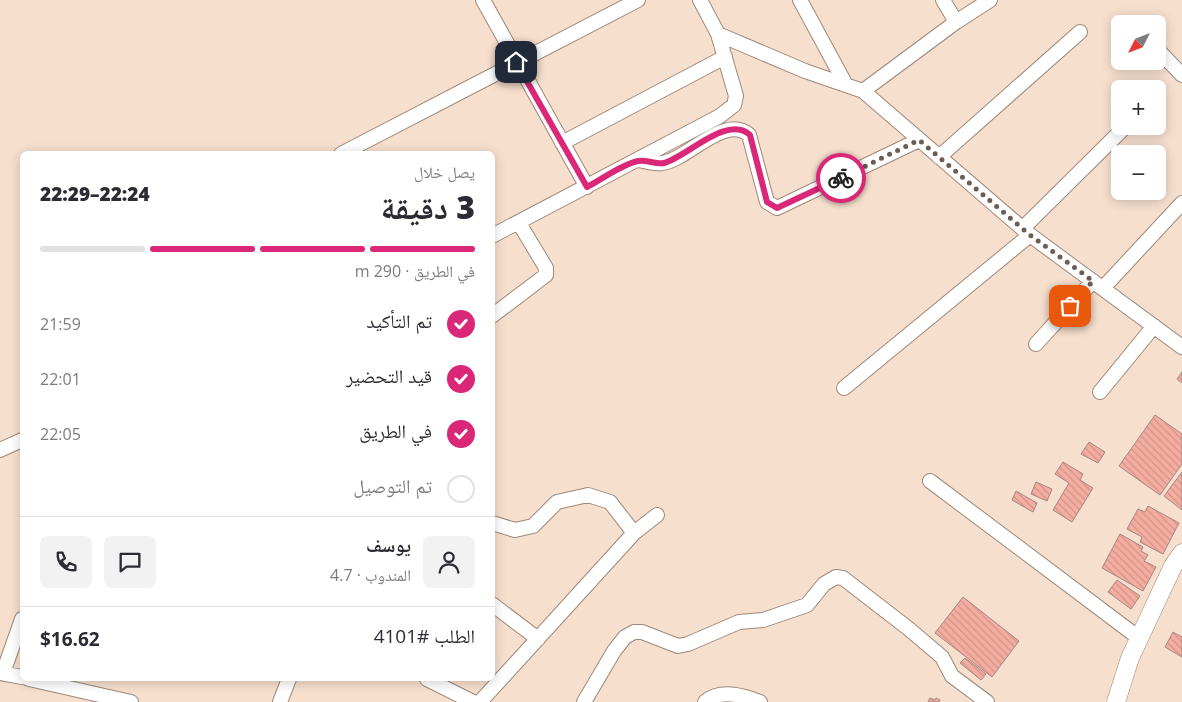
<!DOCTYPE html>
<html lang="ar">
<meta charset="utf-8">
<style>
:root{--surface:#fff;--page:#f2f2f3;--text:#2b2b33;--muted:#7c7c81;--line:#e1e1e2;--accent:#db2777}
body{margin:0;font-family:"Open Sans","Noto Naskh Arabic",sans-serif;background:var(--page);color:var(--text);direction:rtl;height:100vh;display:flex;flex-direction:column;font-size:19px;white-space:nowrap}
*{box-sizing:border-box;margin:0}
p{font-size:16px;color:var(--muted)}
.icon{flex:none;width:28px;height:28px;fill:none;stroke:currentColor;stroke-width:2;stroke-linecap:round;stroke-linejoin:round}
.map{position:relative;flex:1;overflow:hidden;direction:ltr}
.drawer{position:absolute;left:20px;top:151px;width:475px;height:530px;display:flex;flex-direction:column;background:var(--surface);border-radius:8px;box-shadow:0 2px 12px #0003;direction:rtl}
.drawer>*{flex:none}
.needle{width:32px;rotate:228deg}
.buttons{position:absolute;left:1111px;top:15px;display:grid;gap:10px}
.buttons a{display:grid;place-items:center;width:55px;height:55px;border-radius:8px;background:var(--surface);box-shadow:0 2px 12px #0003;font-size:25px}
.pin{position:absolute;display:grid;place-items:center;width:42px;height:42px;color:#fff;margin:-21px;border-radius:10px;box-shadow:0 2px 8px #0006}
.courier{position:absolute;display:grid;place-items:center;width:50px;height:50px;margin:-25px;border:4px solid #db2777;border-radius:50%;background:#fff;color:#222;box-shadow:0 1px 6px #0007}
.summary em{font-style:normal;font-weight:800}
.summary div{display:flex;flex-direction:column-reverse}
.summary{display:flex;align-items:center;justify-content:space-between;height:85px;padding:0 20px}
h1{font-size:32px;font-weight:800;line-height:38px}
.bar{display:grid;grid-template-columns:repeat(4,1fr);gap:8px 5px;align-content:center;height:60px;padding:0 20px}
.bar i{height:6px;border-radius:4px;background:var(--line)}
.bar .current{background:var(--accent)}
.bar p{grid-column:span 4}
.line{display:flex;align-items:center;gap:12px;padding:0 20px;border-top:1px solid var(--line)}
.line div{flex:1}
.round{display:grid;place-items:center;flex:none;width:52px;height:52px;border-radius:8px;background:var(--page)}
ol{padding:0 20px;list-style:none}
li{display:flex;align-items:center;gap:15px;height:55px}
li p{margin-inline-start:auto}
li .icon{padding:5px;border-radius:50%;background:var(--accent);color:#fff;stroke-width:4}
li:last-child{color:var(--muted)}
li i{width:28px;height:28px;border:2px solid var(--line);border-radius:50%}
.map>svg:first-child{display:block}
</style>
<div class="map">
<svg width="1182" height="702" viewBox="0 0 1182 702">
<defs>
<pattern id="building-back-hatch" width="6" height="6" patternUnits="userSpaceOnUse" patternTransform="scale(1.25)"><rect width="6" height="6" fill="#f4ada0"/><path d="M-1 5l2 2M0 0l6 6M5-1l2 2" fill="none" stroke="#d19489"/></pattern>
</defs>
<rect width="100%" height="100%" fill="#f7dfcd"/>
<path fill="url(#building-back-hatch)" stroke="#a48782" d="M 1182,372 L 1182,383 L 1177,379 Z
M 1155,415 L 1182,434 L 1182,464 L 1160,495 L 1119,466 Z
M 1089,442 L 1105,452 L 1098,463 L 1081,454 Z
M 1063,462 L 1083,474 L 1080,480 L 1093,488 L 1072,522 L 1053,510 L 1069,483 L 1055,474 Z
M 1182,472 L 1182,510 L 1164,496 Z
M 1036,482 L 1052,489 L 1047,501 L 1031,494 Z
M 1016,491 L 1037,503 L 1033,512 L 1012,500 Z
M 1148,506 L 1179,523 L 1163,554 L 1140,542 L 1142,537 L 1127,529 L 1138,509 L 1145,512 Z
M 1120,534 L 1143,547 L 1141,551 L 1148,555 L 1144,561 L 1156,567 L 1143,591 L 1102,568 Z
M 1117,580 L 1140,596 L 1131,609 L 1108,592 Z
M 963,597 L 1019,641 L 992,677 L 935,633 Z
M 1173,632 L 1182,637 L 1182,657 L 1165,647 Z
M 965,658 L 986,674 L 981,680 L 960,663 Z
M 930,698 L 935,700 L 936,698 L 940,700 L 939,702 L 928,702 Z"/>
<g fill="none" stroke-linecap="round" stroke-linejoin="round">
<g stroke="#9e8878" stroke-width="16">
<path id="minor" d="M 483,0 L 587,187
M 800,0 L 846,85
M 943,0 L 956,22
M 718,34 L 805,71 L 863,91 L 1030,235 L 1182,347
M 1158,50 L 1182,75
M 863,91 L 956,22 L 990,0
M 562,143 L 725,57
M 341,154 L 638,0
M 939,157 L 1080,32
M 639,160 C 646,161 654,164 662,163 C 686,161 725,113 749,135 L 767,202 L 777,208 L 919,140
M 1023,228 L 1126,126
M 492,236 L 720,116 L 734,105 L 736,96 L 718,34 L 700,0
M 1103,288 L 1182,203
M 492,316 L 546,275 L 546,268 L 519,223
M 1036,344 L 1093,281
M 844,388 L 1030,235
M 1100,392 L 1154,326
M 0,450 L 22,440
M 930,481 L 1139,638
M 492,523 L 515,530 L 533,526 L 557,502 L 588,495 L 610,502 L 634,533
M 492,604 L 538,639
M 0,673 L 22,677
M 3,673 L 22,619
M 29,679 L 131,702
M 427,679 L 473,702
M 280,702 L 289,679
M 480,702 L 634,533 L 657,515
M 584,702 L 614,651 L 625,637 L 634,632 L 642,632 L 678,646 L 688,644 L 739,622 L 763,620 L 807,605 L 824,584 L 836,577 L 843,578 L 909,629 L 942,657 L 952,676 L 987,702
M 705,702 C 720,689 742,695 760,702"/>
</g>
<g stroke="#9e8878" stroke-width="19">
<path id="major" d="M 1116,702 L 1130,658 L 1173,566 L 1182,553"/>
</g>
<use href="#minor" stroke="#fff" stroke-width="14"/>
<use href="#major" stroke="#fff" stroke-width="18"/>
</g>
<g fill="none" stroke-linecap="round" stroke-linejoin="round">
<path stroke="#6b5d53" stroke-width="5" stroke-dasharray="0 9" d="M 841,178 L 919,140 L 1030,235 L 1093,281 L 1070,306"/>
<path stroke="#db2777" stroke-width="6" d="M 516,62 L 587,187 C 601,180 622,164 638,161 C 646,159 656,165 664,163 C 687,157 727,114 750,135 L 767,202 L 777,208 L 841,178"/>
</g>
</svg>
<div class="buttons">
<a><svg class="needle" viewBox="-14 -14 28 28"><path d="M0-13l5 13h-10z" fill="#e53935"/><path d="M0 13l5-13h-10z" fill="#7c7c81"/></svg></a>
<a>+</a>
<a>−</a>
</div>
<div class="pin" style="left:1070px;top:306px;background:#ea580c"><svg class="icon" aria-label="bag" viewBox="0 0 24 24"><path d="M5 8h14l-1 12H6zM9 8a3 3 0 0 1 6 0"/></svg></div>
<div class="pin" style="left:516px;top:62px;background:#1f2937"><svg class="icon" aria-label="home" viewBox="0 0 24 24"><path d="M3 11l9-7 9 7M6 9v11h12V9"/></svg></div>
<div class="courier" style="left:841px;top:178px"><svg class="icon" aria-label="bike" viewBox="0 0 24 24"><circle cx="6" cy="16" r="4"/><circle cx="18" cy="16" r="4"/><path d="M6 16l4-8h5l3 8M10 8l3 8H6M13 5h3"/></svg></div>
<section class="drawer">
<div class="summary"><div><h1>3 دقيقة</h1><p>يصل خلال</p></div><em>22:24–22:29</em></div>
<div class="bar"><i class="current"></i><i class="current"></i><i class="current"></i><i></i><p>في الطريق · 290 m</p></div>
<ol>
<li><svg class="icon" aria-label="check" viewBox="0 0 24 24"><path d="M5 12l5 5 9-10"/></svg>تم التأكيد<p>21:59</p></li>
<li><svg class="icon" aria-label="check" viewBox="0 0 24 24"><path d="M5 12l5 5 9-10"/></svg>قيد التحضير<p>22:01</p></li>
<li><svg class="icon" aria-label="check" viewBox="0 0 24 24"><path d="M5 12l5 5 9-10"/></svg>في الطريق<p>22:05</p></li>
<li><i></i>تم التوصيل</li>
</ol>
<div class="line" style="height:90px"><a class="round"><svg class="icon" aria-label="person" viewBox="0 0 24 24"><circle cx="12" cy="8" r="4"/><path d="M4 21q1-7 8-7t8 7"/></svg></a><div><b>يوسف</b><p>المندوب · 4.7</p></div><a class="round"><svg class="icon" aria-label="chat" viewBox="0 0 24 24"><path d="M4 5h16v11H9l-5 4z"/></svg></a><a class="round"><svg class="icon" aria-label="phone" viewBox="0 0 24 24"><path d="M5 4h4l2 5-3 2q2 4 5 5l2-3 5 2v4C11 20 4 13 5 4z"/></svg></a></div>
<div class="line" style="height:65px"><div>الطلب #4101</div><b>$16.62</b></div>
</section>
</div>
